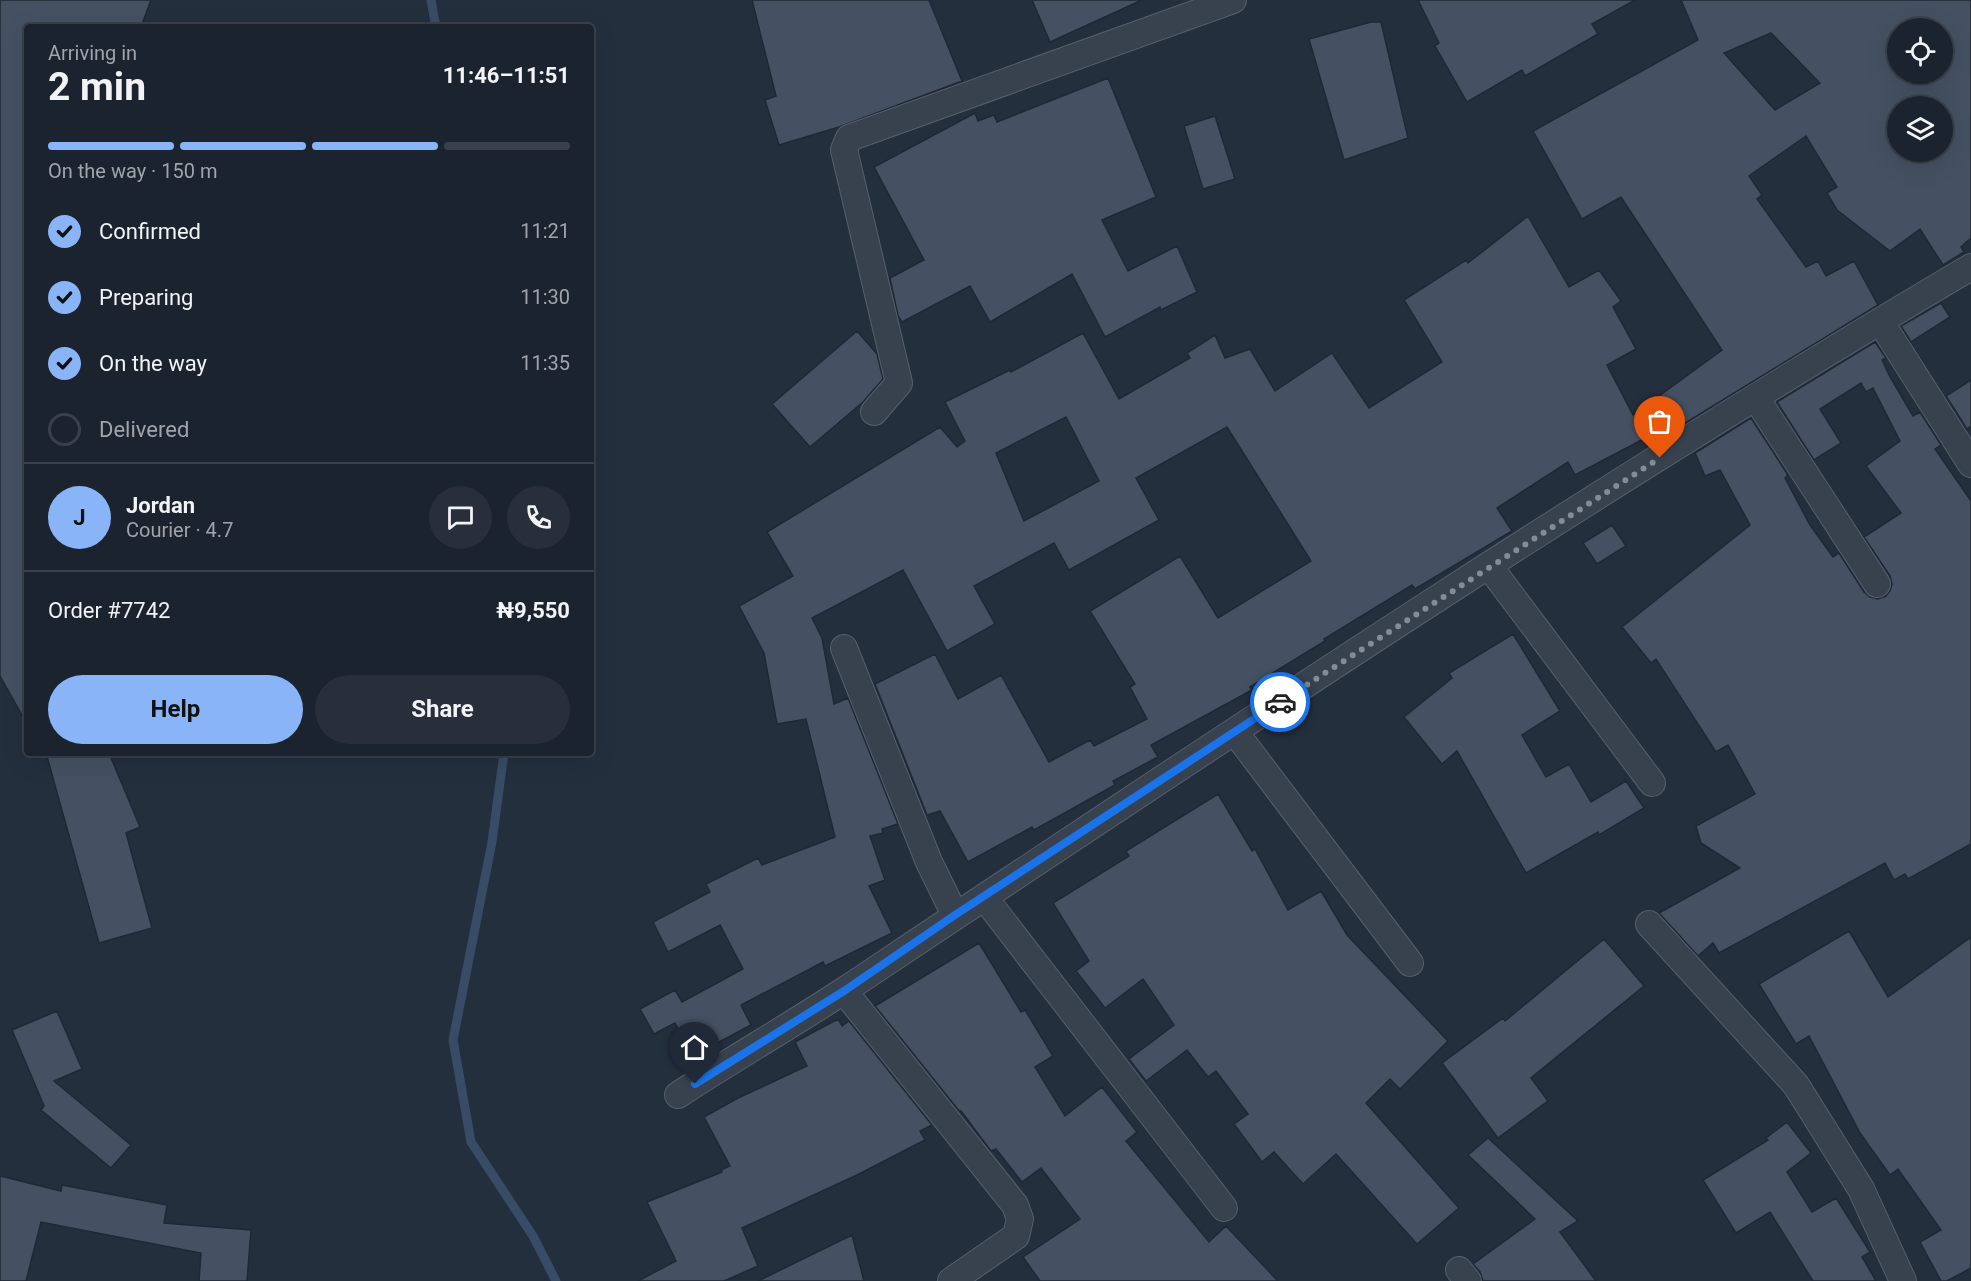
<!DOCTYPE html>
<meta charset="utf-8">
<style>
:root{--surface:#1b232e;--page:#282f3a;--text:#f1f3f6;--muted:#a0a4aa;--line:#39404a;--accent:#8ab4f8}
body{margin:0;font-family:Roboto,sans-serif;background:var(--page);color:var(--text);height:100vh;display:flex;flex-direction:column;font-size:22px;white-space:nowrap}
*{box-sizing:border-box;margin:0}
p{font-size:20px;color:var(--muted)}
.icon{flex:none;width:33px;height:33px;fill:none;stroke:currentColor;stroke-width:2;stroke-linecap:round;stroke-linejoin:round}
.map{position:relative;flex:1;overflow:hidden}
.panel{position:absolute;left:24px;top:24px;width:570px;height:732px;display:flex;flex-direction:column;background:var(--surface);border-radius:6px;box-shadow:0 6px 24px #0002,0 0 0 2px var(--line)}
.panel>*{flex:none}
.fabs{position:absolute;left:1887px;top:18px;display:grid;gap:12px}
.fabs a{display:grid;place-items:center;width:66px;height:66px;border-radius:50%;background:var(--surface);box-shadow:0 6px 24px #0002,0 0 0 2px var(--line);font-size:30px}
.pin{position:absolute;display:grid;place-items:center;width:51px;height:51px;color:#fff;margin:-62px -26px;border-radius:50% 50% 50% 0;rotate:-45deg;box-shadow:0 0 6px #0007}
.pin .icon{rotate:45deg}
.courier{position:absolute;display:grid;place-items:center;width:60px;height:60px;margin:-30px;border:4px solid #1a73e8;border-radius:50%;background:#fff;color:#222;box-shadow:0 2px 8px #0007}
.summary em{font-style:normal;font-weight:700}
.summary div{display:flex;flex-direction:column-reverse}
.summary{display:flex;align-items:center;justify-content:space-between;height:102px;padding:0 24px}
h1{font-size:39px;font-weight:700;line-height:45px}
.bar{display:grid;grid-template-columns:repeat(4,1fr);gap:9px 6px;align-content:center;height:72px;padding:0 24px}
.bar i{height:8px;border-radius:4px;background:var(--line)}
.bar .current{background:var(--accent)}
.bar p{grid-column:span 4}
.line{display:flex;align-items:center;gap:15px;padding:0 24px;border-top:2px solid var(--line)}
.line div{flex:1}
.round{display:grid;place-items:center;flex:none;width:63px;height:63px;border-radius:32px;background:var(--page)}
ol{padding:0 24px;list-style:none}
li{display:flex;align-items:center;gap:18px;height:66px}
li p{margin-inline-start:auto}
li .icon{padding:6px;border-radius:50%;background:var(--accent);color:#111;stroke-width:4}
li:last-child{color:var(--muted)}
li i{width:33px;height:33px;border:3px solid var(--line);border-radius:50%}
.primary-button{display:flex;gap:12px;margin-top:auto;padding:12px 24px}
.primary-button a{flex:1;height:69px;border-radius:36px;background:var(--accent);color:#111;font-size:24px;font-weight:700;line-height:69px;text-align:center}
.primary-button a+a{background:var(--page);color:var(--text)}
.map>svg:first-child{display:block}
</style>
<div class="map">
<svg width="1971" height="1281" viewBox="0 0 1971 1281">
<rect width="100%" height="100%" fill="#242f3e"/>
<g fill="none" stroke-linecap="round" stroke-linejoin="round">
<path stroke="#394c67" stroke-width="9" d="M 431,0 L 436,27
M 504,753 L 492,842 L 453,1040 L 471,1142 L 533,1236 L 556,1281"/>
</g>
<path fill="#455162" stroke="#1f2835" stroke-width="1.5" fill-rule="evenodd" d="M 0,0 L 151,0 L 141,27 L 27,27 L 27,724 L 0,676 Z
M 752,0 L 929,0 L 962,81 L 839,127 L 779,145 L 765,100 L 776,96 Z
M 1032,0 L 1142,0 L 1050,42 Z
M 1418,0 L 1635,0 L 1592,24 L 1598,34 L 1525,76 L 1522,70 L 1467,102 L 1435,46 L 1439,43 Z
M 1681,0 L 1971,0 L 1971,238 L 1961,247 L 1964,252 L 1943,265 L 1920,229 L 1890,251 L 1837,210 L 1827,193 L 1837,187 L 1806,136 L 1749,176 L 1762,195 L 1757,199 L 1806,267 L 1818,261 L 1826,276 L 1854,261 L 1878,305 L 1682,425 L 1681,424 L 1660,439 L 1655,433 L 1575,475 L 1568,462 L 1497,508 L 1512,531 L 1415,589 L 1412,585 L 1324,639 L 1325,641 L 1250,687 L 1252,690 L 1151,745 L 1158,757 L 1113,781 L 1115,785 L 1034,830 L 1032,827 L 968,862 L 940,811 L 927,815 L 875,684 L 935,654 L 958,699 L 1001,675 L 1049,762 L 1090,740 L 1094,746 L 1147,719 L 1130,687 L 1135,684 L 1090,611 L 1180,556 L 1218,618 L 1311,561 L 1227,427 L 1136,478 L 1159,520 L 1069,570 L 1054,543 L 974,586 L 995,624 L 947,651 L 903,570 L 812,618 L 822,638 L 834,704 L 848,698 L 898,824 L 882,829 L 883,833 L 870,836 L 885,880 L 869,886 L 892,933 L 825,966 L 823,962 L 741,1005 L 751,1025 L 693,1056 L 675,1023 L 654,1034 L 640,1009 L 675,990 L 682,1002 L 743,969 L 720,925 L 668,952 L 653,922 L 710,892 L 706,884 L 758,858 L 762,865 L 835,837 L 806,719 L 777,724 L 764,653 L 739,606 L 793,576 L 767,532 L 940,427 L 957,447 L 965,441 L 945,402 L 1010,370 L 1011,372 L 1083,333 L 1119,399 L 1190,358 L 1187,353 L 1215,335 L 1225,358 L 1250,349 L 1275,391 L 1332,353 L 1369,408 L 1442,362 L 1404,300 L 1466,260 L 1468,263 L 1528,216 L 1569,287 L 1599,270 L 1621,301 L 1613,307 L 1636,349 L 1607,365 L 1633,415 L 1722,350 L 1621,197 L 1582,219 L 1533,131 L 1698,40 ZM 1898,28 L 1942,28 L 1942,74 L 1898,74 ZM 1771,33 L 1820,83 L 1775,110 L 1724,53 ZM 1898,106 L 1942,106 L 1942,152 L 1898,152 ZM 1066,417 L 1099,481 L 1024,521 L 996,453 Z
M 1371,22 L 1381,22 L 1408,138 L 1344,160 L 1309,39 Z
M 1108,78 L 1156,197 L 1102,220 L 1128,271 L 1177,246 L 1197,292 L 1161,310 L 1160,307 L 1105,337 L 1072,274 L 990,322 L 970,286 L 902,322 L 898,316 L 890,278 L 924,260 L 874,167 L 975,113 L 978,121 L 994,115 L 997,122 Z
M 1215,116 L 1235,179 L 1203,189 L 1184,126 Z
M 1941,303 L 1950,317 L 1911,342 L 1901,326 Z
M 857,331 L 877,354 L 883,379 L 863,402 L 810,447 L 772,404 Z
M 1875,342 L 1886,358 L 1882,360 L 1890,377 L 1913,416 L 1920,412 L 1941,445 L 1935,449 L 1971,501 L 1971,844 L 1908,879 L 1905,874 L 1894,880 L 1885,863 L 1719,953 L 1713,943 L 1698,956 L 1659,913 L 1740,868 L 1701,843 L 1696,826 L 1755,794 L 1728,745 L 1716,752 L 1656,659 L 1651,663 L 1622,627 L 1750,525 L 1720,470 L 1705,476 L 1695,453 L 1751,418 L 1788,475 L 1785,478 L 1810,525 L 1833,557 L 1839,553 L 1864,592 L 1870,597 L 1878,599 L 1886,596 L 1890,591 L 1892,584 L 1890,576 L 1864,537 L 1901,513 L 1866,466 L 1900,441 L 1873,388 L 1866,392 L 1861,383 L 1820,409 L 1841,443 L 1814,460 L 1777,402 Z
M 1971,380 L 1971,426 L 1967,429 L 1946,396 Z
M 1612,525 L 1626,546 L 1597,564 L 1583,543 Z
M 1513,634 L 1560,711 L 1522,735 L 1546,777 L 1569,764 L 1591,802 L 1626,781 L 1644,808 L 1599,835 L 1598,832 L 1526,873 L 1457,751 L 1442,764 L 1404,717 L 1452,678 L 1449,673 Z
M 46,753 L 109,753 L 140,827 L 126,833 L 152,928 L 99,943 Z
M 1218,794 L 1252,851 L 1255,849 L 1288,910 L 1321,891 L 1347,935 L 1448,1041 L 1400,1089 L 1390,1079 L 1366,1103 L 1459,1208 L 1417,1244 L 1336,1154 L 1303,1184 L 1274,1152 L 1262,1162 L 1234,1124 L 1248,1114 L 1216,1071 L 1208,1077 L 1187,1050 L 1146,1081 L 1129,1059 L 1174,1025 L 1143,979 L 1105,1008 L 1076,971 L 1089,961 L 1053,903 L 1129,856 L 1126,851 Z
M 1849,931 L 1888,997 L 1971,937 L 1971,1268 L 1947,1281 L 1941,1281 L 1920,1242 L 1941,1230 L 1898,1169 L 1890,1175 L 1860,1133 L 1809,1036 L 1796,1044 L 1759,984 Z
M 1604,939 L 1644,986 L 1531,1078 L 1548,1101 L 1498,1138 L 1442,1063 L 1503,1018 L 1505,1021 Z
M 979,943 L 1021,1012 L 1025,1010 L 1053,1056 L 1035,1067 L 1065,1116 L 1102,1087 L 1137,1132 L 1126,1141 L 1209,1242 L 1226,1226 L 1278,1281 L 1040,1281 L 1023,1257 L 1080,1219 L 1041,1168 L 1022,1182 L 996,1149 L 991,1151 L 961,1111 L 960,1112 L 875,1006 Z
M 57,1011 L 82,1069 L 54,1081 L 131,1145 L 111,1168 L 41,1110 L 44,1106 L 12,1030 Z
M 838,1019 L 842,1026 L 849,1021 L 932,1125 L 920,1131 L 925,1140 L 857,1175 L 742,1228 L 758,1266 L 724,1281 L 638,1281 L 676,1261 L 647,1202 L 722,1172 L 721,1170 L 730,1166 L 704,1117 L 738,1098 L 807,1066 L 795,1042 Z
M 1787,1122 L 1811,1153 L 1787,1172 L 1812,1212 L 1836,1198 L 1870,1252 L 1862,1257 L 1876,1281 L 1813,1281 L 1770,1212 L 1736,1233 L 1703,1180 L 1768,1140 L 1766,1138 Z
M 1488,1138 L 1578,1221 L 1560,1232 L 1596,1281 L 1483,1281 L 1480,1272 L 1473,1264 L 1535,1219 L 1468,1155 Z
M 0,1176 L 61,1191 L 62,1185 L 167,1205 L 164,1223 L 251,1230 L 247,1281 L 199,1281 L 201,1253 L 41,1222 L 26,1281 L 0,1281 Z
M 852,1235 L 864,1281 L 758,1281 Z"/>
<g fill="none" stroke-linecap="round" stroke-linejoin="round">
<g stroke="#565f6c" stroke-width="28">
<path id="minor" d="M 1880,321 L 1971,464
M 1756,398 L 1877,584
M 874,412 L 899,383 L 844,150 L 849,138 L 1233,0
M 1489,566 L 1652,783
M 844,648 L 929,862 L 955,915
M 1235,732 L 1410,963
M 984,897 L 1224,1208
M 1649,924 L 1796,1085 L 1861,1189 L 1903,1281
M 844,991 L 1015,1205 L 1020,1219 L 1016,1236 L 951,1281
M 678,1095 C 734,1058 792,1025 848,988 C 1218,741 1588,493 1971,267
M 1459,1270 L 1468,1281"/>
</g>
<use href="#minor" stroke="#38414e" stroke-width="26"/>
</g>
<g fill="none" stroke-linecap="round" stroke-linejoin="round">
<path stroke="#828b98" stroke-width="6" stroke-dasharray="0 10.8" d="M 1280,702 L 1660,458"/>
<path stroke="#1a73e8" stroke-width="8" d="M 695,1084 L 844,991 L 955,915 L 1280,702"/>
</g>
</svg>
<div class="fabs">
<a><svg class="icon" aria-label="locate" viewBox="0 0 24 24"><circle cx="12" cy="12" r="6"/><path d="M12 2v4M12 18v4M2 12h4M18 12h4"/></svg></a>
<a><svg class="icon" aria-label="layers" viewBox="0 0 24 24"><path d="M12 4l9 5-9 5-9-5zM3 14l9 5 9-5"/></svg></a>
</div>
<div class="pin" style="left:1660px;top:458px;background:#ea580c"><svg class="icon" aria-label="bag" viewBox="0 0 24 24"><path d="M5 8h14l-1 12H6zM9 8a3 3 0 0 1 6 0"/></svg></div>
<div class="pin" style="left:695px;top:1084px;background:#1f2937"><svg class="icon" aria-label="home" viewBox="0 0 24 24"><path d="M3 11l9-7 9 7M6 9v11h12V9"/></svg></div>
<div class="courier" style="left:1280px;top:702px"><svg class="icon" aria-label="car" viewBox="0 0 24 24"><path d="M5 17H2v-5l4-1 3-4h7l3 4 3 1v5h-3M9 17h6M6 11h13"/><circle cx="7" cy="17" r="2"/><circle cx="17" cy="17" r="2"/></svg></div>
<section class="panel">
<div class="summary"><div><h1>2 min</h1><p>Arriving in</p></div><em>11:46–11:51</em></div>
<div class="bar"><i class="current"></i><i class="current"></i><i class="current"></i><i></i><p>On the way · 150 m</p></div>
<ol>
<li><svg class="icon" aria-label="check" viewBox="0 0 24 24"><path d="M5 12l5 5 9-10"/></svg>Confirmed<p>11:21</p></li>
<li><svg class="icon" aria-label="check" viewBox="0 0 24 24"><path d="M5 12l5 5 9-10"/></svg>Preparing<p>11:30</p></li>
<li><svg class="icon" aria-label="check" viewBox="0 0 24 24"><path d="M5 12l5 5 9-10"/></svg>On the way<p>11:35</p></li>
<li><i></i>Delivered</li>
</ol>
<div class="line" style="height:108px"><b class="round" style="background:var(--accent);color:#111">J</b><div><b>Jordan</b><p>Courier · 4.7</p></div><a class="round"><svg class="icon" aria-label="chat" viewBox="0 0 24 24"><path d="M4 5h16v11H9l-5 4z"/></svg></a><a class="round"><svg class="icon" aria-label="phone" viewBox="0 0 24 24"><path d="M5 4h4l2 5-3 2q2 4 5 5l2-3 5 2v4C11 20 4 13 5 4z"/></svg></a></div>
<div class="line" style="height:78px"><div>Order #7742</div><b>₦9,550</b></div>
<div class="primary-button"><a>Help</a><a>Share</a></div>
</section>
</div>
